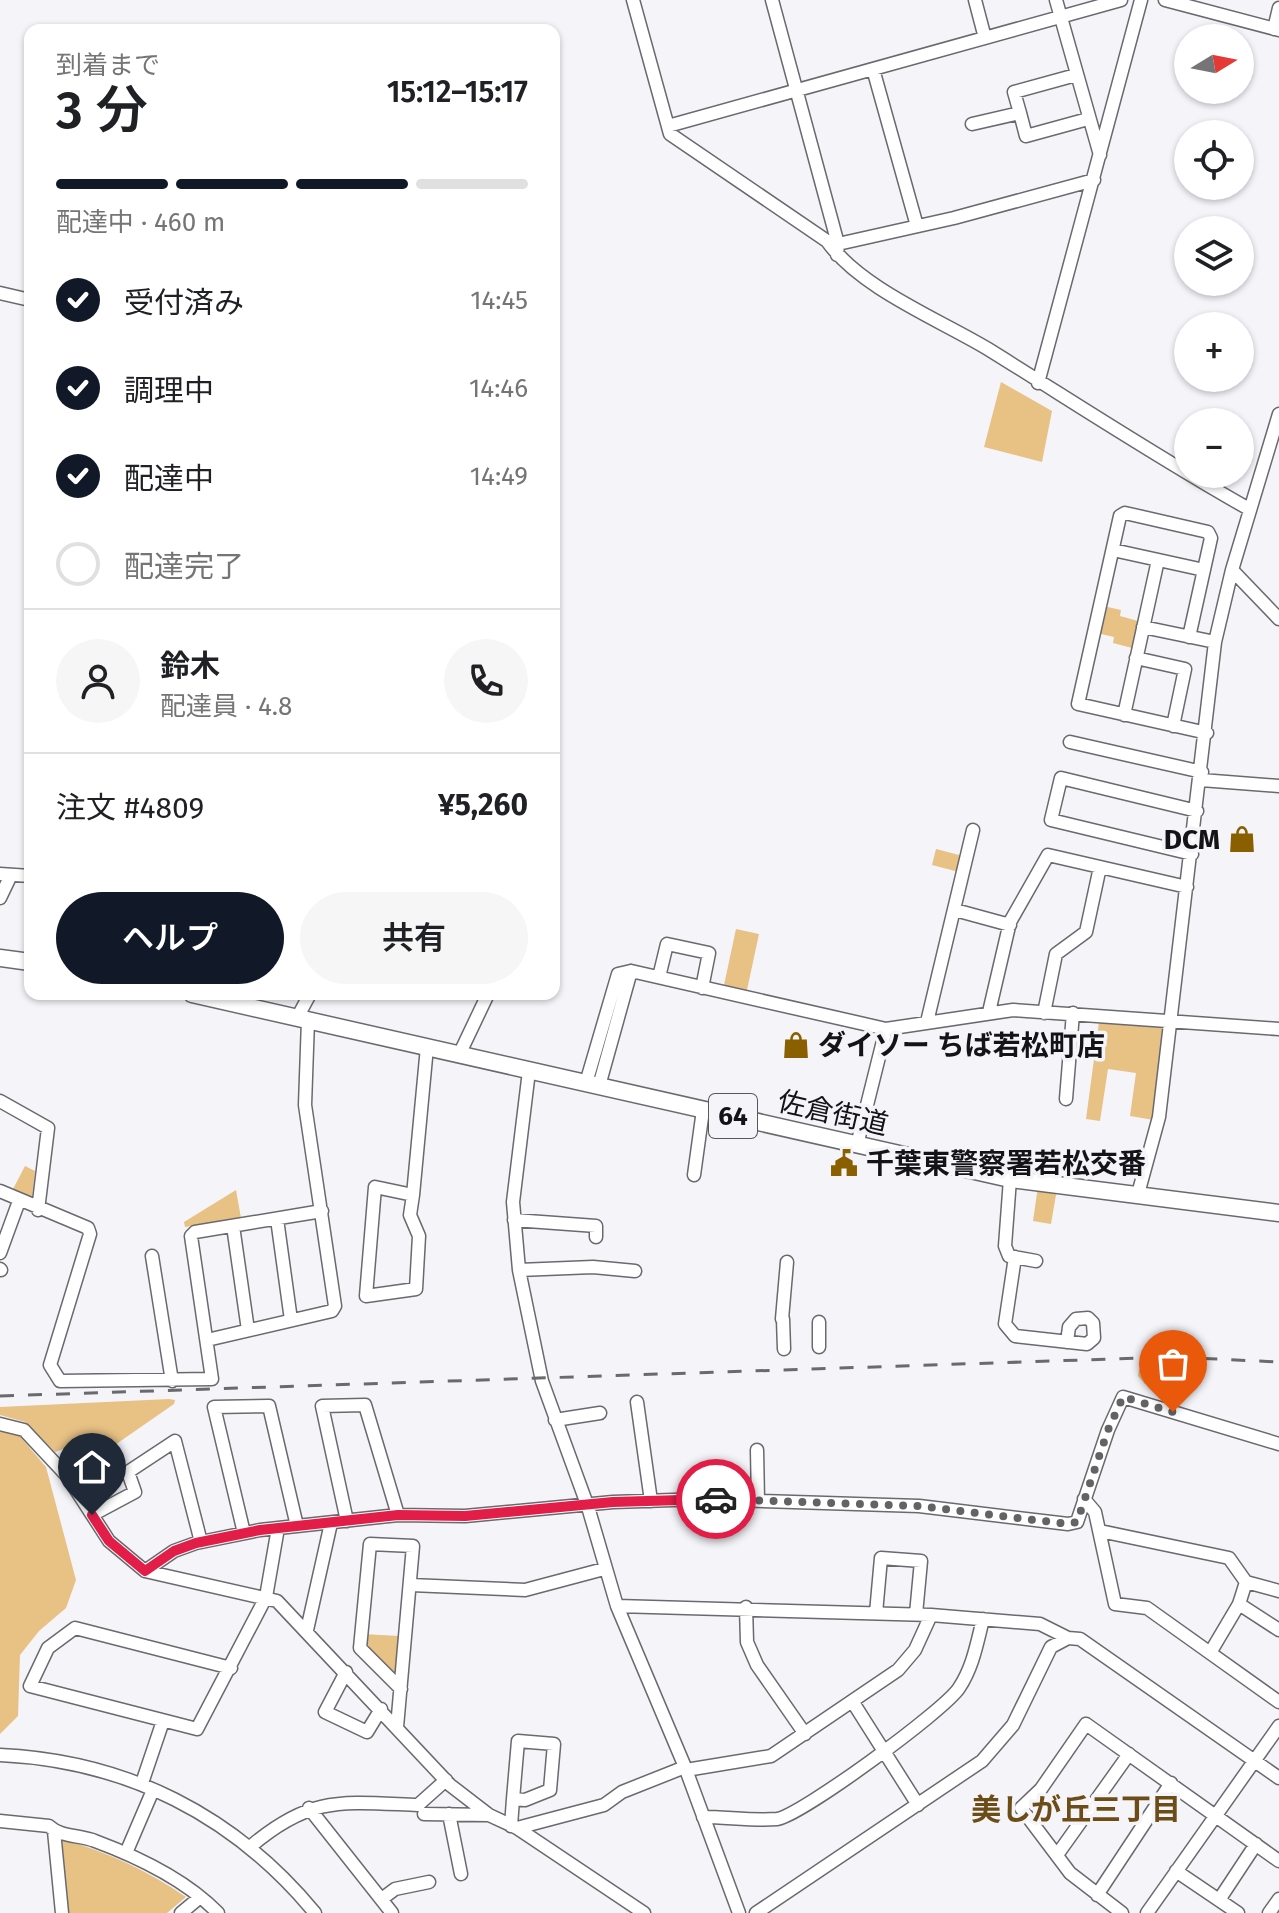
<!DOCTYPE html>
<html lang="ja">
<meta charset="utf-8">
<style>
:root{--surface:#fff;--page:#f6f6f6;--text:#202124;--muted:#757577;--line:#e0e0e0;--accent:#111827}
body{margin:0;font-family:"Fira Sans","Noto Sans JP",sans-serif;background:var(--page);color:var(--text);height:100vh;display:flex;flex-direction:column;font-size:30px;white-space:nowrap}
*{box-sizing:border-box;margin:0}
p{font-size:26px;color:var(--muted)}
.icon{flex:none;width:44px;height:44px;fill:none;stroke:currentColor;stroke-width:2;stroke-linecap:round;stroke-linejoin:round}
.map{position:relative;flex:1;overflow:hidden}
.details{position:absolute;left:24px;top:24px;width:536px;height:976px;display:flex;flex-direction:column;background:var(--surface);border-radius:16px;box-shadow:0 2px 6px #0004}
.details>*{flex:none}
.needle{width:52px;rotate:80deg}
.tools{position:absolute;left:1174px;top:24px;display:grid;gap:16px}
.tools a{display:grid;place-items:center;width:80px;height:80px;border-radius:50%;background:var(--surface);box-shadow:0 2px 6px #0004;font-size:40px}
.pin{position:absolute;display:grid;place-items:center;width:68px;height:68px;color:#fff;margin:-82px -34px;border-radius:50% 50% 50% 0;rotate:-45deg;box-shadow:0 0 8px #0007}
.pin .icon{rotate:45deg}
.courier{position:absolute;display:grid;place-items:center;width:80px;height:80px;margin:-40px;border:6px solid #e11d48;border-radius:50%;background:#fff;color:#222;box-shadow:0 2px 10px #0007}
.summary em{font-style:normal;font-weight:600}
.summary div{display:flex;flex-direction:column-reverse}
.summary{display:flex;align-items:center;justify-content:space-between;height:136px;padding:0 32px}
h1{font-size:52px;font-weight:600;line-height:60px}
.bar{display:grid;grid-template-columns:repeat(4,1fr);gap:12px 8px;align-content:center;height:96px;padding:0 32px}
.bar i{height:10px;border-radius:6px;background:var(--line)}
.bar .on{background:var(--accent)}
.bar p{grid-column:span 4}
.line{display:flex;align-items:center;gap:20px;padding:0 32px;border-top:2px solid var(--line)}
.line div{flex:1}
.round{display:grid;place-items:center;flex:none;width:84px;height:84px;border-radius:42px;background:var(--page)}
ol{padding:0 32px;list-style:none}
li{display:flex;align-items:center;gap:24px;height:88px}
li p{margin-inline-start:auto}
li .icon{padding:8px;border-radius:50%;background:var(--accent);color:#fff;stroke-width:4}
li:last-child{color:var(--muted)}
li i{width:44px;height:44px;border:4px solid var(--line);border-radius:50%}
.cta{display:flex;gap:16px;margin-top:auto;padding:16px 32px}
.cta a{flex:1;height:92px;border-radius:48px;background:var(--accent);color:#fff;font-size:32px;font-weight:600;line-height:92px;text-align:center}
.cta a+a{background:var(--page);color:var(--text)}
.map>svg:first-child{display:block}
</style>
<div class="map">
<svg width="1279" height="1913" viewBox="0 0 1279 1913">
<rect width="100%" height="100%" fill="#f5f4f9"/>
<path fill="#e8c185" d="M 1001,382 L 1052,411 L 1042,462 L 984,447 Z
M 1103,606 L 1121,610 L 1120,616 L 1138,621 L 1132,648 L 1113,643 L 1114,637 L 1097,633 Z
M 936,849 L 963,856 L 959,872 L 932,865 Z
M 736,929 L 759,934 L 747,990 L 724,985 Z
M 1099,1022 L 1167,1028 L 1154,1120 L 1130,1116 L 1136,1073 L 1108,1069 L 1100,1121 L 1086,1119 Z
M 25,1166 L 35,1171 L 32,1197 L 26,1199 L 12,1191 Z
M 1038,1186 L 1057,1189 L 1051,1224 L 1033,1221 Z
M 236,1190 L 241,1218 L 185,1227 L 184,1222 Z
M 1194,1369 L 1190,1394 L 1145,1384 L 1138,1376 L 1139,1370 Z
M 169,1399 L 175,1400 L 174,1404 L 99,1456 L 86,1456 L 75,1445 L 55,1452 L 25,1422 L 0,1415 L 0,1407 Z
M 0,1426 L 13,1428 L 46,1467 L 76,1580 L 66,1608 L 39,1631 L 20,1655 L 18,1716 L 0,1734 Z
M 363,1634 L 399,1636 L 396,1674 L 388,1674 L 364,1649 Z
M 62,1839 C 107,1852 147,1870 186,1897 L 167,1913 L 69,1913 Z"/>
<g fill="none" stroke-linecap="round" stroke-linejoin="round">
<g stroke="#6a696e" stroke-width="15">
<path id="minor" d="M 633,0 L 670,134 L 827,241 C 860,288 938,319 988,349 C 1075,403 1160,459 1249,509
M 772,0 L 838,244 L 837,255
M 975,0 L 985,38
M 1056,0 L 1100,155
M 1165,0 L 1279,30
M 1274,29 L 1279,8
M 873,69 L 917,226
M 1020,113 L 1014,92 L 1076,75
M 972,124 L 1020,113 L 1026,136 L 1088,119
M 668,126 L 1121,0
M 838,244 L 954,218 L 1094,180
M 0,293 L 30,300
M 1038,383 L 1141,0
M 1113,550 L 1204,570
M 1232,570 L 1279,619
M 1143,627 L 1215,642
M 1189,637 L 1211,538 L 1208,532 L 1125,513 L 1120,516 L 1078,704 L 1207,733
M 1136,658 L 1185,669 L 1173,726
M 1124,715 L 1158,560
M 1070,742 L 1202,772
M 1201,780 L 1279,786
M 1192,854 L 1051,820 L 1061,778 L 1197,811
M 0,874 L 30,876
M 0,898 L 11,875
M 955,910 L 1010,925
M 659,977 L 667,944 L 709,953 L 702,988
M 989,1012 L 1010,922 L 1048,855 L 1187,887
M 1044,1013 L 1056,954 L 1086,932 L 1100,867
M 297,1018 L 310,994
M 927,1022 L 973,830
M 459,1055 L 488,994
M 529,1071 L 513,1202 L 519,1270 L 542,1381 L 588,1507 L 617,1606 L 685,1767 L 739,1913
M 586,1083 L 618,974 L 631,971 L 886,1029 L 1013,1010 L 1279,1029
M 599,1086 L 631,971
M 1066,1099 L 1073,1013
M 0,1101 L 48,1128 L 38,1210
M 857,1145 L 886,1029
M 694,1175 L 703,1110
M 1010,1179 L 1005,1246 L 1009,1256 L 1036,1261
M 0,1191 L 88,1228 L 90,1234 L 50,1365 L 60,1381 L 212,1379 L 191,1236 L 195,1232 L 322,1211
M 1138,1194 L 1159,1117 L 1215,642 L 1232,570 L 1279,414
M 413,1195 L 375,1187 L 366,1296 L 416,1289 L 419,1236 L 410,1215 L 413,1195 L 427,1047
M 277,1219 L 291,1320
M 514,1220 L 596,1226 L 596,1237
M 233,1226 L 248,1330
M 0,1253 L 19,1201
M 152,1256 L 172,1381
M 1015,1257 L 1005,1324 L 1015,1336 L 1087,1344 L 1094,1338 L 1093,1323 L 1088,1318 L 1076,1319 L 1069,1327 L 1067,1342
M 0,1269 L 1,1270
M 519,1270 L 593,1267 L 635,1271
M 782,1319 L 787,1262
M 783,1319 L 784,1349
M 819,1322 L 819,1347
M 207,1340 L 332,1311 L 335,1306 L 305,1105 L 308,1020
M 637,1402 L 651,1501
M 555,1420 L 600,1413
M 0,1424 L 24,1430 L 67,1476 L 109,1541 L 145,1571 L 277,1601 L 450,1785 L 489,1815 L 517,1828 L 644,1913
M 757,1450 L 758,1501
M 1084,1499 L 1095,1512 L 1115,1604 L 1147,1608 L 1279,1702
M 92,1515 L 135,1492 L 128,1472 L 175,1441 L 201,1542
M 347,1521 L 322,1406 L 365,1405 L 398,1515
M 1100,1531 L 1229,1558 L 1246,1582
M 244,1533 L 214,1407 L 269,1406 L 297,1526
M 145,1571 L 174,1551 L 196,1543 L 260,1530 L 398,1515 L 465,1516 L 613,1502 L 702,1499 L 919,1506 L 1068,1524 L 1077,1522 L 1108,1430 L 1123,1397 L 1279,1444
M 411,1585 L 525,1590 L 604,1569
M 1239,1604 L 1279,1630
M 617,1606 L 931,1615 L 1040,1624 L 1068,1638
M 746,1607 L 747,1642 L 757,1665 L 805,1734
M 876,1613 L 881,1558 L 921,1561 L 916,1614
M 307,1630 L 331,1523
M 1210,1653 L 1239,1604 L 1246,1582 L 1279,1591
M 231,1668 L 75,1628 L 48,1648 L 30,1686 L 197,1729 L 266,1597 L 278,1528
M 346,1672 L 325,1712 L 367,1732 L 381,1709
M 854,1704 L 918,1805
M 397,1727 L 413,1546 L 370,1544 L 360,1648 L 401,1689
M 0,1755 C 127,1761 234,1815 315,1913
M 686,1770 L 771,1756 L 898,1670 L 915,1650 L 931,1615
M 142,1783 L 163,1721
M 309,1808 L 392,1913
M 424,1814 L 489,1815
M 449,1814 L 461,1874
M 703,1817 C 727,1817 753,1821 777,1819 C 800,1816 944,1711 959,1688 C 973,1667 977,1643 983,1619
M 0,1821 L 49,1826 C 60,1837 80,1835 95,1841 C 138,1857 186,1880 218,1913
M 511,1826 L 513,1799 L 525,1800 L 550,1790 L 554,1744 L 518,1741 L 513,1799
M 517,1828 L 604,1805 L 622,1792 L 685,1767
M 54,1831 L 62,1913
M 250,1847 C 311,1795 342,1802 418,1805 L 446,1780
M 126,1853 L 153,1790
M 1057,1855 L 1129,1754
M 1176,1871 L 1238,1913
M 1097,1895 L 1171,1783
M 383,1898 L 395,1889 L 429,1882
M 1219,1900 L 1256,1844
M 181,1913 L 199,1898
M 756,1913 L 982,1761 L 1013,1725 L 1051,1647 L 1068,1638 L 1080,1639 L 1279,1778
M 1122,1913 L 1070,1873 L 1021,1808 L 1041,1789 L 1086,1724 L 1279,1861
M 1147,1913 L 1279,1726
M 1269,1913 L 1279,1899"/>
</g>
<g stroke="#6a696e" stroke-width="19">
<path id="major" d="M 0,958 L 30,962
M 192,994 L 1010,1179 L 1279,1213"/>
</g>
<use href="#minor" stroke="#fff" stroke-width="12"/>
<use href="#major" stroke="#fff" stroke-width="16"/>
<path stroke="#6a6a6d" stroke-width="3" stroke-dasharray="14 14" stroke-linecap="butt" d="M 0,1396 L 1172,1357 L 1279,1362"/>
</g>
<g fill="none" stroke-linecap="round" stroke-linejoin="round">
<path stroke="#636265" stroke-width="8" stroke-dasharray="0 14.4" d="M 716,1499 L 919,1506 L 1068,1524 L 1077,1522 L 1108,1430 L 1123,1397 L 1173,1412"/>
<path stroke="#e11d48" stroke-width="10" d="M 92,1515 L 109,1541 L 145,1571 L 174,1551 L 196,1543 L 260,1530 L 398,1515 L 465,1516 L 613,1502 L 716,1499"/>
</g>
<defs>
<g id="shop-bare" transform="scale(2.16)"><path d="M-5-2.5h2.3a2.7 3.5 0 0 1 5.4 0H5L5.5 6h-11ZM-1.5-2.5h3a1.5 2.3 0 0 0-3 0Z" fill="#8a5f00" stroke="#f5f4f9" stroke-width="2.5" paint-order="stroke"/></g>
<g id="civic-bare" transform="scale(2.16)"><path d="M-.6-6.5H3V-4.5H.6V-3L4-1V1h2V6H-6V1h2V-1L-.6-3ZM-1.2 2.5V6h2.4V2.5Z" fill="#8a5f00" stroke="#f5f4f9" stroke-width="2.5" paint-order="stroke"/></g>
</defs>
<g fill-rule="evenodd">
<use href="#shop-bare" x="1242" y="839"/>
<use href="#shop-bare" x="796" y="1045"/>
<use href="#civic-bare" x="844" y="1163"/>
</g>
<g text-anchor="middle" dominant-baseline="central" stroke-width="7" stroke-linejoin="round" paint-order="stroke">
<rect fill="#f5f4f9" stroke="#58575a" stroke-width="2" x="709" y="1094" width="48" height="44" rx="6"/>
<g font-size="26" font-weight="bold" fill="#141416">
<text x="733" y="1116">64</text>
</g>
<g font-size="28" font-weight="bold" fill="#141416" stroke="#f5f4f9" text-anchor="start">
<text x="1220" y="839" text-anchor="end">DCM</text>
<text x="818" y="1045">ダイソー ちば若松町店</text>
<text x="866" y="1163">千葉東警察署若松交番</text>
</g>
<g font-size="28" fill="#141416" stroke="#f5f4f9">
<text transform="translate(833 1113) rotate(13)">佐倉街道</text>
</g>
<g font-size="30" font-weight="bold" fill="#6c4d17" stroke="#f5f4f9">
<text x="1076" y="1810">美しが丘三丁目</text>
</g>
</g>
</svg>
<div class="tools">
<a><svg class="needle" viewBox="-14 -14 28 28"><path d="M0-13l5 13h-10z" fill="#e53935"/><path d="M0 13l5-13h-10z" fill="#757577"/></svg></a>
<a><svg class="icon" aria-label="locate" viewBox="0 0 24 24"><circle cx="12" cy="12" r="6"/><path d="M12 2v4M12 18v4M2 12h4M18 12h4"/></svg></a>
<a><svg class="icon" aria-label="layers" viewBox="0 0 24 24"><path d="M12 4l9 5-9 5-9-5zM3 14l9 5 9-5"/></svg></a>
<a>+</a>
<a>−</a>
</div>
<div class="pin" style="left:1173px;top:1412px;background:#ea580c"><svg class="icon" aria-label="bag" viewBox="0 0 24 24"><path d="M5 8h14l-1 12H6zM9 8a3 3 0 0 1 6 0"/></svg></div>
<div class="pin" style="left:92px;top:1515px;background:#1f2937"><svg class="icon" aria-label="home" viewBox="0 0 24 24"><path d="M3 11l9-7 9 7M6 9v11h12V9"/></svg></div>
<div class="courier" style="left:716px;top:1499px"><svg class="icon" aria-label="car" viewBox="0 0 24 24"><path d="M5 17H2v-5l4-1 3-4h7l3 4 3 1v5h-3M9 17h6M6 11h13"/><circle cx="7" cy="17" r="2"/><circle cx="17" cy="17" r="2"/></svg></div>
<section class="details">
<div class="summary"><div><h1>3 分</h1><p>到着まで</p></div><em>15:12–15:17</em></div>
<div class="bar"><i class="on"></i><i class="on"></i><i class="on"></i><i></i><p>配達中 · 460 m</p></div>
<ol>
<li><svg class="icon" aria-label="check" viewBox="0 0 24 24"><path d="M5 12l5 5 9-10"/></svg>受付済み<p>14:45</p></li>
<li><svg class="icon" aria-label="check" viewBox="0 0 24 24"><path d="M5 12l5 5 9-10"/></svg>調理中<p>14:46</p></li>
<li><svg class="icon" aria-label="check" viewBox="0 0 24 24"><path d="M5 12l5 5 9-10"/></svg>配達中<p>14:49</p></li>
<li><i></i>配達完了</li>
</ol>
<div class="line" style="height:144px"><a class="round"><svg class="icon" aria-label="person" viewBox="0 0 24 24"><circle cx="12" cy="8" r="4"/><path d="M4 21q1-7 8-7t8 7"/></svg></a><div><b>鈴木</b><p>配達員 · 4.8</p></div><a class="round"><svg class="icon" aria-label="phone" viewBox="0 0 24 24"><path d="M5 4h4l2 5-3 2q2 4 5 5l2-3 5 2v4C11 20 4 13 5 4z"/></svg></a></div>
<div class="line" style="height:104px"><div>注文 #4809</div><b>¥5,260</b></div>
<div class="cta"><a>ヘルプ</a><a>共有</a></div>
</section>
</div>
